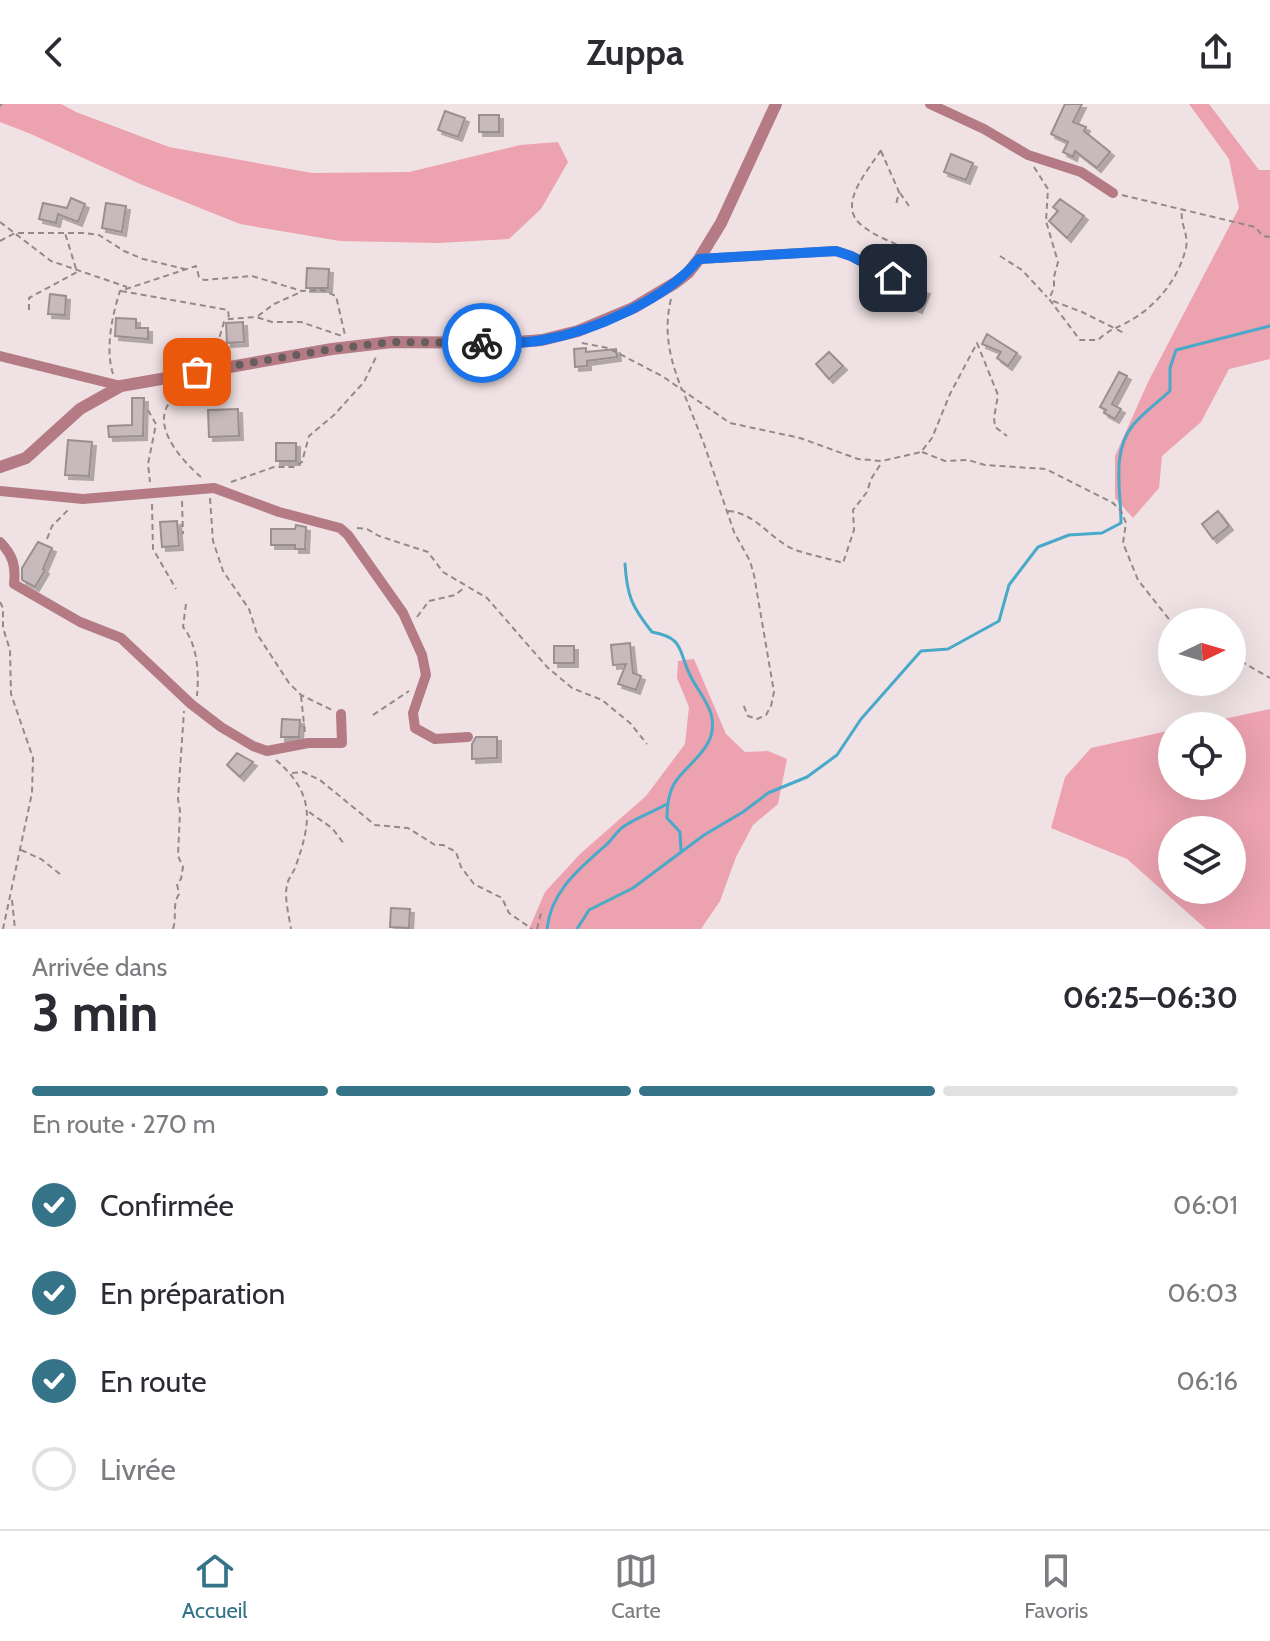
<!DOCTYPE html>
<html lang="fr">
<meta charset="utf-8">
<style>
:root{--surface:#fff;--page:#f7f7f7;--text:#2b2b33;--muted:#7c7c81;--line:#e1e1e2;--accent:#347388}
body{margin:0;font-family:Cabin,sans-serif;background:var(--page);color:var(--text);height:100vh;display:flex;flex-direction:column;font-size:30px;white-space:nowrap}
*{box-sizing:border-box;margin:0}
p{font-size:26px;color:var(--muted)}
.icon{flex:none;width:44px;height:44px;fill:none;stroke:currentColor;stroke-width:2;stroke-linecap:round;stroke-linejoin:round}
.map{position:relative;height:825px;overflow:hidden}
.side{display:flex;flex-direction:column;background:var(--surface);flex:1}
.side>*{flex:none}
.needle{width:52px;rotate:85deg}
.buttons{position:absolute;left:1158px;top:504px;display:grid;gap:16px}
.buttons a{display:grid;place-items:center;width:88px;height:88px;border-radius:50%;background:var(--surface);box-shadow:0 8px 32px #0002;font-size:40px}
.pin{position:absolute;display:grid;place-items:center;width:68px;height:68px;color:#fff;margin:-34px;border-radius:16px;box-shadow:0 4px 12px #0006}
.courier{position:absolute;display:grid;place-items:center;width:80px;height:80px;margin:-40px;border:6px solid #1a73e8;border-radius:50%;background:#fff;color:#222;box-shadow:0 2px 10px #0007}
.overview em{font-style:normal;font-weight:800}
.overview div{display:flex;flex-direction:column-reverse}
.overview{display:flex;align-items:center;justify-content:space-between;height:136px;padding:0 32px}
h1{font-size:52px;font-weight:800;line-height:60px}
.bar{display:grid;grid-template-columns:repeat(4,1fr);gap:12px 8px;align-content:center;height:96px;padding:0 32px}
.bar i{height:10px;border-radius:6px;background:var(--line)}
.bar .current{background:var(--accent)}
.bar p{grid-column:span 4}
ol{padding:0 32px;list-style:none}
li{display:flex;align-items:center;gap:24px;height:88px}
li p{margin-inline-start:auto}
li .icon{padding:8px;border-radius:50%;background:var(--accent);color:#fff;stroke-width:4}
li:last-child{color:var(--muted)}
li i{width:44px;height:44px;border:4px solid var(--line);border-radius:50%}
header{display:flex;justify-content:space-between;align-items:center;height:104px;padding:0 32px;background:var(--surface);font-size:36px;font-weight:800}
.menu{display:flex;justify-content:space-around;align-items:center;height:112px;border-top:2px solid var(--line);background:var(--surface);font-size:22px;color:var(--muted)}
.menu a{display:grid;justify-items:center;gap:4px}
.menu .current{color:var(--accent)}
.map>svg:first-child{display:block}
</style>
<header><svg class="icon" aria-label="back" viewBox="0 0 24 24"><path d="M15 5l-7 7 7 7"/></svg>Zuppa<svg class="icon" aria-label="share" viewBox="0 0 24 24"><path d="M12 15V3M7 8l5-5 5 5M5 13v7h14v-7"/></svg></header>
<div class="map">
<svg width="1270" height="825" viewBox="0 0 1270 825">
<defs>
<filter id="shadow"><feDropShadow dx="4" dy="4" stdDeviation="0" flood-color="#0004"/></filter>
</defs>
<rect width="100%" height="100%" fill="#f0e2e4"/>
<path fill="#eca2af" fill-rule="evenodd" d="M 0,0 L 61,0 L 76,8 L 169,43 L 312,69 L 409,68 L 520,41 L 558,38 L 568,58 L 541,105 L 509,135 L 438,139 L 340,137 L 240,120 L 140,80 L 31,30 L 0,18 Z
M 1189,0 L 1209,0 L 1259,66 L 1270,66 L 1270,255 L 1229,265 L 1201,318 L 1162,352 L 1159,384 L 1133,414 L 1115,394 L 1115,352 L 1149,276 L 1239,104 L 1229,55 Z
M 694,555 L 726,630 L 745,648 L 768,647 L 787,655 L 778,700 L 753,721 L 736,753 L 720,797 L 701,825 L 529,825 L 545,788 L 580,750 L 646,692 L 685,640 L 689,603 L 677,574 L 678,557 Z
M 1270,605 L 1270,825 L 1206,825 L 1127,755 L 1051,724 L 1065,673 L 1091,644 L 1172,626 L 1172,682 L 1232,682 L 1232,622 L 1191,622 ZM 1172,726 L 1232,726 L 1232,786 L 1172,786 Z"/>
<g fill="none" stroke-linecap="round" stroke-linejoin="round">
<path stroke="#48a9c8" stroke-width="3" d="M 625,460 C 627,492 632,503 652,528 C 685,534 678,547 690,571 C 696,584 707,596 711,610 C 719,639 695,654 679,673 C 669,684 667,700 667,714 L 680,728 L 681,746
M 547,825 C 551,787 579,765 606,741 C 612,736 616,728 623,723 C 631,716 655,707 667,700
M 577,825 L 589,806 L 633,784 L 704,731 L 743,708 L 768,689 L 807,673 L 837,651 L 861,615 L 921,547 L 948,545 L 999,517 L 1009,481 L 1038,443 L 1069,431 L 1102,429 L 1121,419 C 1121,387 1111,348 1133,321 C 1144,308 1158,298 1170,287 L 1170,264 L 1176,246 L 1270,222"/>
</g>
<path fill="#c8babc" stroke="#9b8e90" stroke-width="2" filter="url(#shadow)" d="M 1065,0 L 1082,0 L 1073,18 L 1086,23 L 1084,27 L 1110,48 L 1097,64 L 1075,47 L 1073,53 L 1063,48 L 1068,38 L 1051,30 Z
M 445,7 L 465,14 L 458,33 L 438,26 Z
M 479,11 L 499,11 L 499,28 L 479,28 Z
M 951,50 L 973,59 L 966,76 L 944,68 Z
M 71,94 L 85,100 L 78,118 L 58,110 L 56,119 L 39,115 L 43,99 L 67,104 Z
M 1060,95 L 1084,112 L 1067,134 L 1049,117 L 1058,107 L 1053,103 Z
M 106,99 L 126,102 L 122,128 L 102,124 Z
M 307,164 L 329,165 L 328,184 L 306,184 Z
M 910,180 L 926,186 L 918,205 L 902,199 Z
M 50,190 L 66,192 L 65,211 L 48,210 Z
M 116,214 L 136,215 L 136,224 L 148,224 L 148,235 L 115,232 Z
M 243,218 L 244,238 L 227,239 L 226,219 Z
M 987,230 L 1017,249 L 1008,262 L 997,254 L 1001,248 L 982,240 Z
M 586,244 L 586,248 L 616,245 L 617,253 L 587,257 L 587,262 L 575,263 L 574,245 Z
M 829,248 L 843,262 L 829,275 L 816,260 Z
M 1119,268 L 1127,272 L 1112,300 L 1121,305 L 1115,315 L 1104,309 L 1106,306 L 1100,303 Z
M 132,294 L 144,294 L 143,332 L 109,333 L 108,322 L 132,321 Z
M 238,305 L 239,332 L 209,333 L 208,306 Z
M 68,336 L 92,338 L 89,372 L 65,371 Z
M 276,339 L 296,339 L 296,357 L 276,357 Z
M 1218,407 L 1229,422 L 1213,435 L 1202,420 Z
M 177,417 L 179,442 L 162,443 L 160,418 Z
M 296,421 L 306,423 L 305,445 L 295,445 L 295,441 L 271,441 L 271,425 L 295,425 Z
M 38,438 L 52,444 L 43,465 L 45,466 L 35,483 L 22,476 L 22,464 Z
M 630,539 L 633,569 L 641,572 L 636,586 L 618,580 L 626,560 L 613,561 L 611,541 Z
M 554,542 L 574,542 L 574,559 L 554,559 Z
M 282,615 L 300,616 L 299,633 L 281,633 Z
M 476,633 L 497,633 L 497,654 L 472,655 L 472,640 Z
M 237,649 L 253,658 L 240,673 L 227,661 Z
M 391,804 L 410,805 L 409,824 L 390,823 Z"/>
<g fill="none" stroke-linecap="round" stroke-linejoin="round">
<path stroke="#93898b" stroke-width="2" stroke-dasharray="6 4" stroke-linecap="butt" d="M 0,2 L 2,0
M 881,46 C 868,67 834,103 864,123 C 874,131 887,136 898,141
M 881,47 L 899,88 L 896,101
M 1034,63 L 1048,85 L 1046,117 L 1058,158 L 1054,173 L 1054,184 L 1049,195 L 1080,236 L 1098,236 C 1109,226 1112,226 1124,220 C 1154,205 1178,177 1186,144 C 1189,131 1180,120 1182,107
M 900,89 L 909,102
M 1122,91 L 1255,123 L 1263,132 L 1270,133
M 0,118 L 51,157 L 127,183
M 0,137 L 15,129 L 85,129 L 99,131 L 124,147 L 143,155 L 185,165
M 1000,152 L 1022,166 L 1047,193
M 121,187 L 228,206 L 229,215
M 671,195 C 663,228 670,255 682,286
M 1053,197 L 1082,208 L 1126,230
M 29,206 L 29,194 L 77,168 L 65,129
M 258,212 L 274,200 L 301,188
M 582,239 L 608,244 L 662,272 L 730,319 L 800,334 L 858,355 L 882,357 L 921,348 L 932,334 L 950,290 L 977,239 L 998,291 L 994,314 L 995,323 L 1007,332
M 214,252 L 224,218 L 229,215 L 256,213 L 272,218 L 301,218 L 342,232
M 113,270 C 105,245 112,212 120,187 L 196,162 L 199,173 L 204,176 L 252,172 L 302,187 L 322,186 L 336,192 L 345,231
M 685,292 L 704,340 L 734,428 L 750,457 L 754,471 L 774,588 L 771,602 L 766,611 L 757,615 L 748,612 L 743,600
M 148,306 L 156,320 L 148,360 L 150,378
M 922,348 L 945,357 L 968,356 L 985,361 L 1046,365 L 1113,399 L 1121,407 L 1126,419 L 1123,439 L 1138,476 L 1172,519
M 201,373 C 180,355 143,314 179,290 C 188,285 199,283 209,280
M 231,378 L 274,363 L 294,363 L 302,358 L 309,332 L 334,311 L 364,278 L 377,251
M 210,394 L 213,437 L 223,467 L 249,505 L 257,530 L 289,579 L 301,591 L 332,606
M 182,397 L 183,430
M 152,400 L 153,445 L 176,485
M 728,407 C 756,409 769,434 793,445 C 809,451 827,454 843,459 L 854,426 L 853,406 L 867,388 L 871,375 L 882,358
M 357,424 L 367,425 L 379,432 L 428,448 L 443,468 L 487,494 L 547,563 L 572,584 L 602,596 L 630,619 L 647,640
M 47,435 L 52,422 L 68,406
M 0,498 L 3,504 L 3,524 L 10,546 L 11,590 L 33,654 L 32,689 L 3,825
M 186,500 L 183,523 C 198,541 199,570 197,592
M 417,513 L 429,497 L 455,491 L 464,484
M 1232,552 L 1270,574
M 301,592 L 305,629
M 373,611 L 409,587
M 276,656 C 315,690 312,717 295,764 C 293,769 288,775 287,781 C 284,793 289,812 291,825
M 292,669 L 303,668 L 320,676 L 375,721 L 408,724 L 435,741 L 443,741 L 456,748 L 461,763 L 474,780 L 502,794 L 509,809 L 532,825
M 309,708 L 332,724 L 345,741
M 21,746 L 41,755 L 60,770
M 12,796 L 15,825
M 173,825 C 177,813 172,801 179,790 L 177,780 L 181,775 L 183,763 L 178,752 L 180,707 L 178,695 L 184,607
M 537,825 L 542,805"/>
<path stroke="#b47b85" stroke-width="10" d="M 930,0 L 984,25 L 1028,51 L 1081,68 L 1113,89
M 699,155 L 836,147 L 851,152 L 893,174
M 0,252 L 121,282
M 0,387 L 83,395 L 214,384 L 279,408 L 340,424 L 348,431 L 403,509 L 422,551 L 426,571 L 413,609 L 415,624 L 435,635 L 468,633
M 0,438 C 13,451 16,462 14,480 L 80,518 L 121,534 L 191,600 L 221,623 L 253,642 L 267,647 L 308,639 L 342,639 L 341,610"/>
<path stroke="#b47b85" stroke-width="12" d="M 0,363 L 26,354 L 80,305 L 121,282 L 332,245 L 392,238 L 506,239 L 542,236 L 578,227 L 633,204 L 675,179 L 688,169 L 699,155 L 721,119 L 776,0"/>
</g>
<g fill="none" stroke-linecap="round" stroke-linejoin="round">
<path stroke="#665d5f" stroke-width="8" stroke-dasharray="0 14.4" d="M 197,268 L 332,245 L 392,238 L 482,239"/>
<path stroke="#1a73e8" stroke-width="10" d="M 482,239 C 502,239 523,240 543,236 C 594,227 667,195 699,155 L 836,147 L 851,152 L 893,174"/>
</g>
</svg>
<div class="buttons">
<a><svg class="needle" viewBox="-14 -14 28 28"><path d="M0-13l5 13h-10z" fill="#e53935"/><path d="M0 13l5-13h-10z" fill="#7c7c81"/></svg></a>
<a><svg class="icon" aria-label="locate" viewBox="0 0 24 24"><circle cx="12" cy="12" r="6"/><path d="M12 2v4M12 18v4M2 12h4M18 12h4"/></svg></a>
<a><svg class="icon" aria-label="layers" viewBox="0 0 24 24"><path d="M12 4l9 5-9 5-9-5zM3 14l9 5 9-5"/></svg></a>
</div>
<div class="pin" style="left:197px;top:268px;background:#ea580c"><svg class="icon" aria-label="bag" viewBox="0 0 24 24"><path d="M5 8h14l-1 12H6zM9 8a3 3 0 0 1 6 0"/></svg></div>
<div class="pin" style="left:893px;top:174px;background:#1f2937"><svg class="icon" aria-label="home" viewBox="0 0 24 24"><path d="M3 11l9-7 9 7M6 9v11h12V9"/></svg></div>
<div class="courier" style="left:482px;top:239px"><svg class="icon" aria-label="bike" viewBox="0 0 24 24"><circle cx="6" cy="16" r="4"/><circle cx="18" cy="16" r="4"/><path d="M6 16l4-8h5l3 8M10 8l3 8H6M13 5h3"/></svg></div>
</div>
<section class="side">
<div class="overview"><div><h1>3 min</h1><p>Arrivée dans</p></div><em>06:25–06:30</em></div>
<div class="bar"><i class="current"></i><i class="current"></i><i class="current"></i><i></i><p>En route · 270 m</p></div>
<ol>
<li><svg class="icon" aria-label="check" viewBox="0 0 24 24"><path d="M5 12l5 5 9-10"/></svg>Confirmée<p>06:01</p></li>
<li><svg class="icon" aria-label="check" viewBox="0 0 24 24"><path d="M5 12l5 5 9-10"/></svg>En préparation<p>06:03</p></li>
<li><svg class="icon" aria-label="check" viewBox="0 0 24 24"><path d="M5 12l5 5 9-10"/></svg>En route<p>06:16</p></li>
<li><i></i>Livrée</li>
</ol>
</section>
<nav class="menu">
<a class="current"><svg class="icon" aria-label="home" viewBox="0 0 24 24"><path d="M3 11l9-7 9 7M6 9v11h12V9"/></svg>Accueil</a>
<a><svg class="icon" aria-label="map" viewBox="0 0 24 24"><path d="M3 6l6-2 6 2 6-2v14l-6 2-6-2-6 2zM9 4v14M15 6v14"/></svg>Carte</a>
<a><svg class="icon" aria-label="saved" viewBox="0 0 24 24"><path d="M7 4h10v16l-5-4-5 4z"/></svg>Favoris</a>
</nav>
